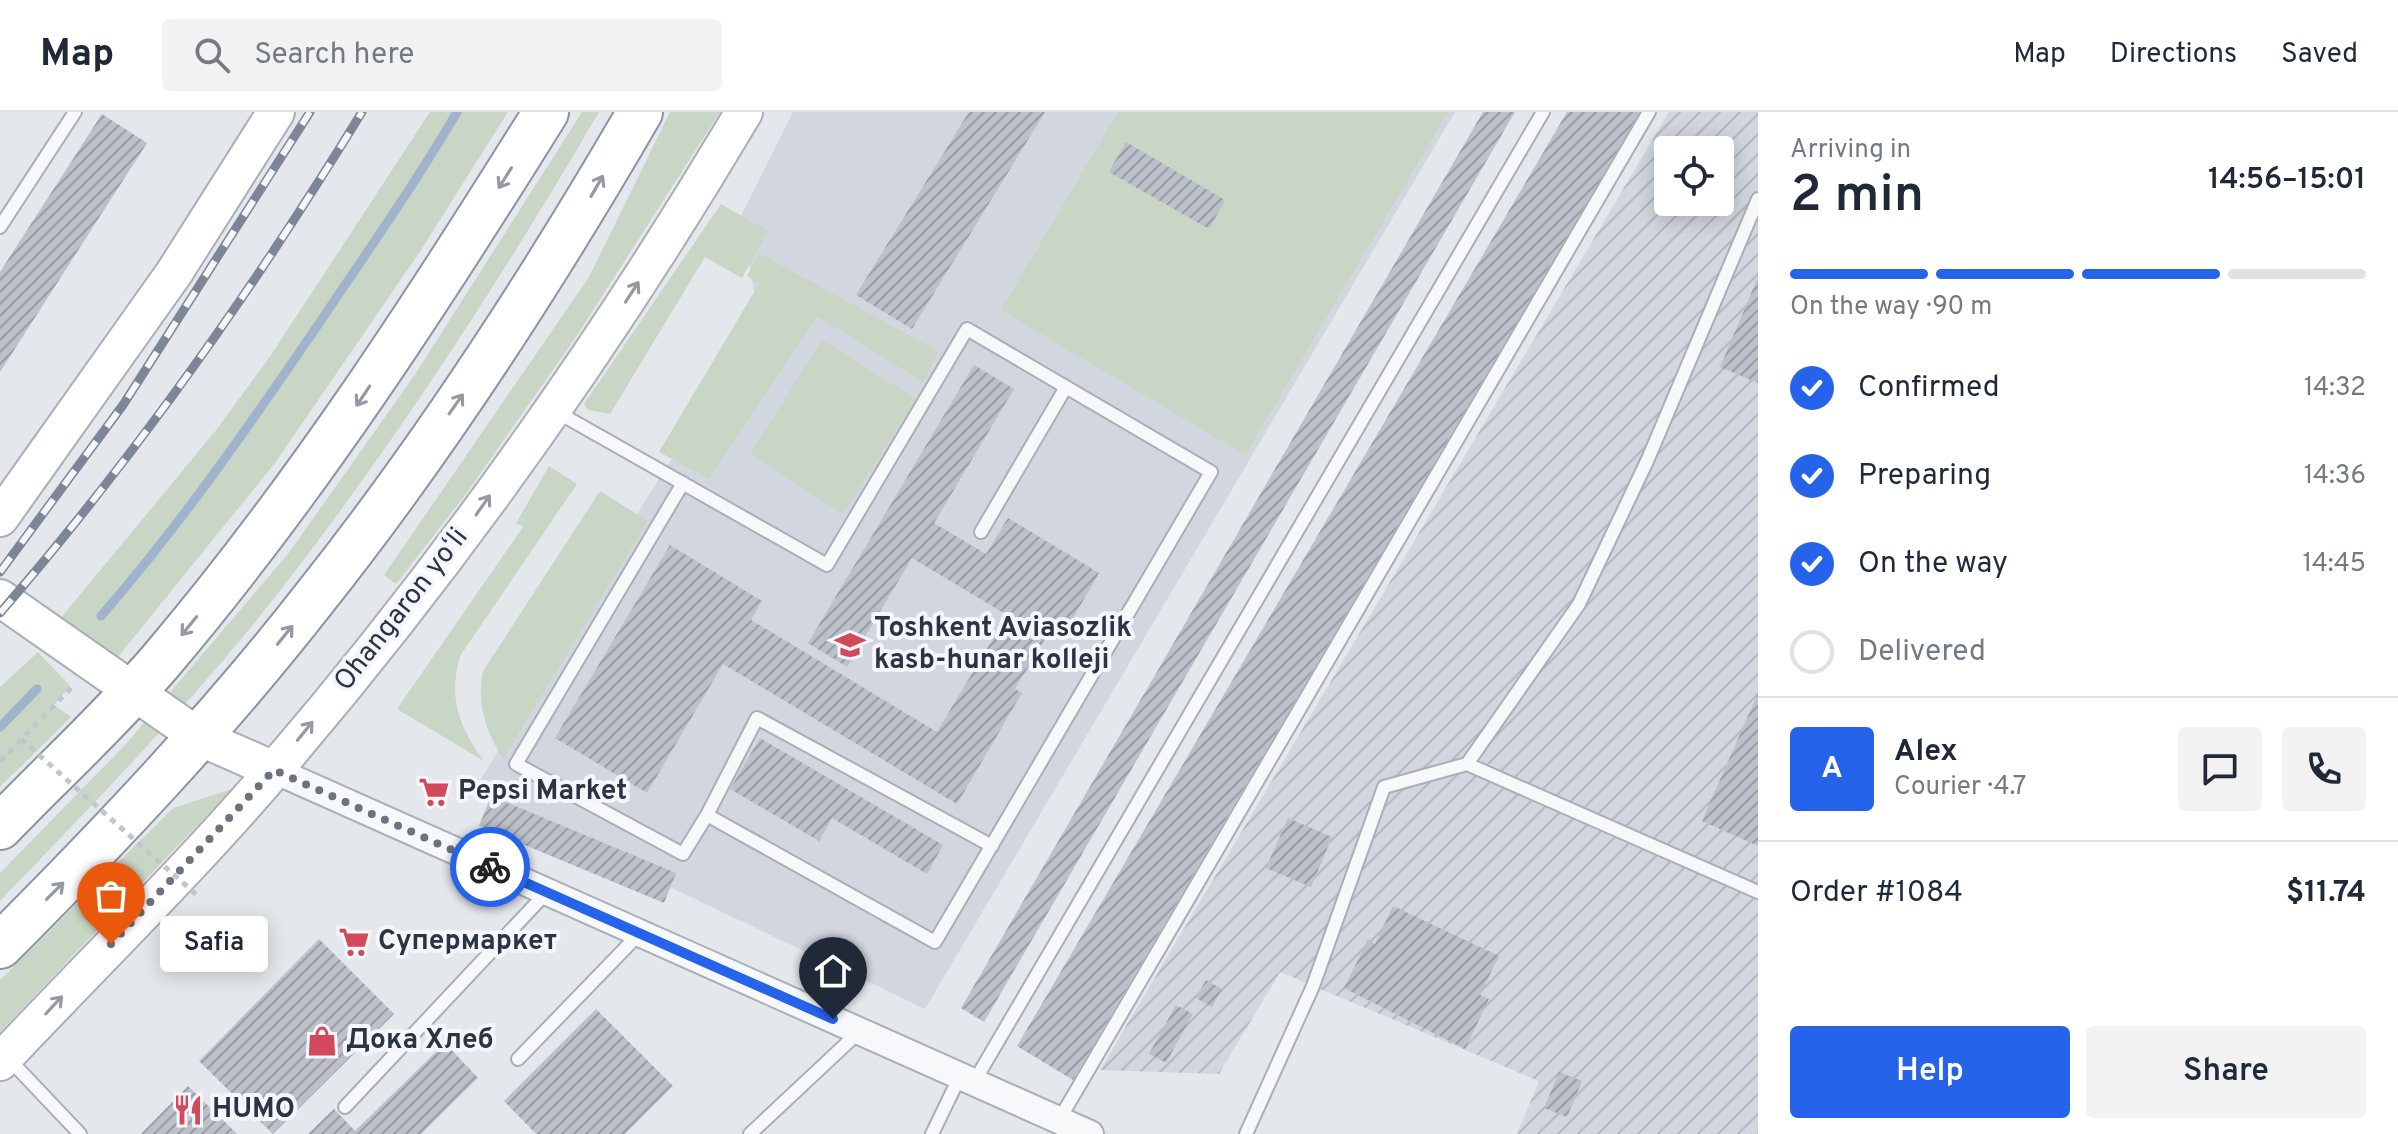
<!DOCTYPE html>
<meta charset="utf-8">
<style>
:root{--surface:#fff;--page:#f2f2f3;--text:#1f2937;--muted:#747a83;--line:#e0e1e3;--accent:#2563eb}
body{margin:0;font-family:Overpass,sans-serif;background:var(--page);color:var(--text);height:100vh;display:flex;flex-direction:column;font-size:30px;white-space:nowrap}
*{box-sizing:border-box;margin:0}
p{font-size:26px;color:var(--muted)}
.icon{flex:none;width:44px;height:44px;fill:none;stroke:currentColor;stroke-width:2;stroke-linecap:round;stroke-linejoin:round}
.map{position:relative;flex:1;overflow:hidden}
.details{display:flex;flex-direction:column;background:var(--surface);width:640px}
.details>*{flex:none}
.buttons{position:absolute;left:1654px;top:24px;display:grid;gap:16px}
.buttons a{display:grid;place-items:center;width:80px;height:80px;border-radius:8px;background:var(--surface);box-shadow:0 4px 20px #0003;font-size:40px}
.pin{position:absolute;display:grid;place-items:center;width:68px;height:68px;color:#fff;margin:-82px -34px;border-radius:50% 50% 50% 0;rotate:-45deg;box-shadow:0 0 8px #0007}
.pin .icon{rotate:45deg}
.courier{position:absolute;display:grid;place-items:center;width:80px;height:80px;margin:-40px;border:6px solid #2563eb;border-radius:50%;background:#fff;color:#222;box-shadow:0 2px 10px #0007}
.bubble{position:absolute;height:56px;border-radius:8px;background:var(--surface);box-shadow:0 4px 20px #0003;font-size:26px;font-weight:600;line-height:56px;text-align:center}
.headline em{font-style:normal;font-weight:600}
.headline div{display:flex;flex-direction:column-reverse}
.headline{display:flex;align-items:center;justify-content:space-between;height:136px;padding:0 32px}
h1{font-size:52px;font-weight:600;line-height:60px}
.bar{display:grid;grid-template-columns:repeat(4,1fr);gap:12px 8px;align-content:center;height:96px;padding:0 32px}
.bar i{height:10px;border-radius:6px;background:var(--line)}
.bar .selected{background:var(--accent)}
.bar p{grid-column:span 4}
.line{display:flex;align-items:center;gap:20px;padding:0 32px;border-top:2px solid var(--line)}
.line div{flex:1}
.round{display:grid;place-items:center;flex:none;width:84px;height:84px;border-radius:8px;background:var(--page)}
ol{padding:0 32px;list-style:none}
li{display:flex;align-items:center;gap:24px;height:88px}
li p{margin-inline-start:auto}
li .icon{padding:8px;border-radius:50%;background:var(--accent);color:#fff;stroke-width:4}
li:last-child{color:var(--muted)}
li i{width:44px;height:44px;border:4px solid var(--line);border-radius:50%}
.cta{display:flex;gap:16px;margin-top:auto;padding:16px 32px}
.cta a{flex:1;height:92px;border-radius:8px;background:var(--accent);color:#fff;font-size:32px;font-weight:600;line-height:92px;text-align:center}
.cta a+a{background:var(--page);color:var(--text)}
header{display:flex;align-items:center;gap:48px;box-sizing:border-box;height:112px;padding:0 40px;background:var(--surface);border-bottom:2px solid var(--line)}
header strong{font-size:38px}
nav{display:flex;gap:44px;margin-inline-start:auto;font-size:28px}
.search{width:560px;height:72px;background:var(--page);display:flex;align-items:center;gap:20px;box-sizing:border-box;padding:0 28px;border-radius:8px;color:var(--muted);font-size:30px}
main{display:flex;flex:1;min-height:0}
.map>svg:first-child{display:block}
</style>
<header>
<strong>Map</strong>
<div class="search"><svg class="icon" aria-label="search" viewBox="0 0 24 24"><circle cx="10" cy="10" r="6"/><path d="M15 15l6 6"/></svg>Search here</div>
<nav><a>Map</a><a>Directions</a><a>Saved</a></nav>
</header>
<main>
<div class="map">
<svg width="1758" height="1022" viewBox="0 0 1758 1022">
<defs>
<pattern id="industrial-furrows" width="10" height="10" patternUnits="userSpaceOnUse" patternTransform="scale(2)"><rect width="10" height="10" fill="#d2d6de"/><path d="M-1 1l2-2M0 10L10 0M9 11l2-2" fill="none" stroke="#b4b8c0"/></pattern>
<pattern id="building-hatch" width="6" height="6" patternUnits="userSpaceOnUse" patternTransform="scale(2)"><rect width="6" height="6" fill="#bbc0ca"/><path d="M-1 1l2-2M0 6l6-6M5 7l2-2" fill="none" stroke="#989da6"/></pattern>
</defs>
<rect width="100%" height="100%" fill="#e4e7ec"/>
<path fill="#d2d6de" d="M 793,0 L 1455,0 L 925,897 L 473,681 L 647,386 L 759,208 L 741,104 Z"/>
<path fill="url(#industrial-furrows)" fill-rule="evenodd" d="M 1669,0 L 1758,0 L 1758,1022 L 1517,1022 L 1539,969 L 1280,860 L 1219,962 L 1100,958 ZM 1668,38 L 1720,38 L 1720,90 L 1668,90 Z"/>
<path fill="#c9d6c5" d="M 430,0 L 508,0 L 419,141 L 275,351 L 100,567 L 50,519 L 217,317 L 271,243 Z
M 582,0 L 599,0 C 511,151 408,311 302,450 C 211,571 105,680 0,789 L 0,761 L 125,633 L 288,442 L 414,264 Z
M 670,0 L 720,0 L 576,225 L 466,382 L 396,472 L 384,463 L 589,165 Z
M 1118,0 L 1448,0 L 1245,343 L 1001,198 Z
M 721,92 L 768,119 L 742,166 L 705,145 L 610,302 L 588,298 L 584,292 Z
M 759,141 L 938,239 L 923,270 L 817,204 L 709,367 L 659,340 L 759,172 L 747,164 Z
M 822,228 L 916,287 L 843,402 L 750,342 Z
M 549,354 L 577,372 L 460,544 C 448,587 459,614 484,649 L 397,597 L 523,415 L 516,411 Z
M 600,379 L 648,409 L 503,647 C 486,619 476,592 483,559 Z
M 38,540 L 70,574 L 54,593 L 71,605 L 0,675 L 0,575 Z
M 232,677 L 0,920 L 0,868 L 173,696 Z"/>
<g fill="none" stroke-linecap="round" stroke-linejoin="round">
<path stroke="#9fb4cc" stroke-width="9" d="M 101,504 C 182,411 251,311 320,210 C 367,140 415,72 457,0
M 0,615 L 37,577"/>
</g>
<path fill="url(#building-hatch)" d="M 969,0 L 1045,0 L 912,217 L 856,183 Z
M 1483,0 L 1515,0 L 984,910 L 961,896 Z
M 1567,0 L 1640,0 L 1073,968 L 1017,934 Z
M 102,2 L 147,31 L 0,260 L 0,160 Z
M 1126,30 L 1225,88 L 1209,117 L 1109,60 Z
M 1758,165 L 1758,271 L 1720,255 Z
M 974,253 L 1014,277 L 934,411 L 986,442 L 1008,406 L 1099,461 L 1069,513 L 1057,507 L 1015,577 L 1022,581 L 957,692 L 723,552 L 647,681 L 555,626 L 670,433 L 762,489 L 751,508 L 937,620 L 1007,503 L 912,446 L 847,555 L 808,531 Z
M 1758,581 L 1758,734 L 1702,709 Z
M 760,626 L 943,733 L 927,762 L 832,706 L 819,729 L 730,677 Z
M 491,684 L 676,761 L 664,791 L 479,714 Z
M 1288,706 L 1332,725 L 1311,775 L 1266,756 Z
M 1393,794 L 1499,844 L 1480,883 L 1489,887 L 1465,937 L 1344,876 L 1368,828 L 1375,832 Z
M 319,827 L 394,902 L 273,1022 L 199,949 Z
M 1206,868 L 1222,877 L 1212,895 L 1196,886 Z
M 1176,893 L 1193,902 L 1166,951 L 1149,942 Z
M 596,897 L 673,974 L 625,1022 L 536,1022 L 504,989 Z
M 445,931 L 478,966 L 421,1022 L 308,1022 L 334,997 L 355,1019 Z
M 1559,960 L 1582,969 L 1567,1005 L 1544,996 Z
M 188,974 L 237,1022 L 141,1022 Z"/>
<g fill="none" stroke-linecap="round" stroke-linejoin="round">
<g stroke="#a9aeb7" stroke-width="16">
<path id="lane" d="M 0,115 L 75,0
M 557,300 L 827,453 L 967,217 L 1211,360 L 935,830 L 707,703 L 683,742 L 516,652 L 683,371
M 981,420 L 1066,275
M 1467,652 L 1579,492 L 1648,347 L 1758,87
M 707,703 L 757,606 L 992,734
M 8,946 L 80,1022
M 518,947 L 640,821
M 974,970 L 1543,0
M 345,995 L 547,780
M 1059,1008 L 1649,0
M 750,1022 L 860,919
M 932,1022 L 960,964
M 1246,1022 L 1313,874 L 1384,675 L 1467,652 L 1758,780"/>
</g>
<g stroke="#a9aeb7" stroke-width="30">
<path id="street" d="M 274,658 L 1090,1022"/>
</g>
<g stroke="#a9aeb7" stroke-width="40">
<path id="secondary" d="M 0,406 L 174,161 L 276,0
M 0,486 L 199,625 L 274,658
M 0,950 C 91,853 188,759 275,657 C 450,453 607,231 744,0"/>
</g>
<g stroke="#8b94a3" stroke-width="48">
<path id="highway" d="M 0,715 C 53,660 110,608 160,550 C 306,378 427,191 546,0
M 0,834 C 110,724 217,611 313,488 C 435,335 542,169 640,0"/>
</g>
<path stroke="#c2c5cb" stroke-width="5" stroke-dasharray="6 6" stroke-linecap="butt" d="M 0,649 L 72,575"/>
<use href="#lane" stroke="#f7f8fa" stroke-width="12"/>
<use href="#street" stroke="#f7f8fa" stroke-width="26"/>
<use href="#secondary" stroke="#fff" stroke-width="36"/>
<use href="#highway" stroke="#fff" stroke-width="44"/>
<g stroke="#7d8696" stroke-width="9">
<path id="rail" d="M 0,460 L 123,293 L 310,0
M 0,501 C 134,346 255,175 362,0"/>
</g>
<use href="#rail" stroke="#f4f6f9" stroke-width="6" stroke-dasharray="18" stroke-linecap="butt"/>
<path stroke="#c2c5cb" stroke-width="5" stroke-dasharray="6 6" stroke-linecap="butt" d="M 21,627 L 200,786"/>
</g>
<defs><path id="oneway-shaft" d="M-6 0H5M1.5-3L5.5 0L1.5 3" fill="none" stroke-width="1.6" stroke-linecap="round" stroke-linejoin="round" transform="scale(2)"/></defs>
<g stroke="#959aa2">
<use href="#oneway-shaft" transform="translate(505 66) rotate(122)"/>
<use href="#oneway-shaft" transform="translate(597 74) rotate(-60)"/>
<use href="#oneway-shaft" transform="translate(632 180) rotate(-57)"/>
<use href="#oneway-shaft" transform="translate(363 284) rotate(124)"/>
<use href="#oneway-shaft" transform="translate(456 292) rotate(-55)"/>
<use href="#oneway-shaft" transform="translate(483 393) rotate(-55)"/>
<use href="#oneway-shaft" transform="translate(189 514) rotate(129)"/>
<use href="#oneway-shaft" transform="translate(285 523) rotate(-51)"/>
<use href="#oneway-shaft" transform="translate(305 619) rotate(-51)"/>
<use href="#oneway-shaft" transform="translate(55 779) rotate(-45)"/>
<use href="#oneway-shaft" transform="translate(54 893) rotate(-47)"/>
</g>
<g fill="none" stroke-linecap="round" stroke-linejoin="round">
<path stroke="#6c737f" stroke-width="8" stroke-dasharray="0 14.4" d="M 111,832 L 274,658 L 490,755"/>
<path stroke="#2563eb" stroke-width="10" d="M 490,755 L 833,907"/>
</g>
<defs>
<g id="university-bare" transform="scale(2.4)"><path d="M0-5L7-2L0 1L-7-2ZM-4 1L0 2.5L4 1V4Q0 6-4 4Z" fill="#d1495b" stroke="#f4f6f9" stroke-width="2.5" paint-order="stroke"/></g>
<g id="supermarket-bare" transform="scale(2.4)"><path d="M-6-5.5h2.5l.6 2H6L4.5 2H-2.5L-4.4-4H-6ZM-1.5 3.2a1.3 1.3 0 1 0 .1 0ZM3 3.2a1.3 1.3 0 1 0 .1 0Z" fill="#d1495b" stroke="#f4f6f9" stroke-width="2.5" paint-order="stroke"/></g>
<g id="shop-bare" transform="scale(2.4)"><path d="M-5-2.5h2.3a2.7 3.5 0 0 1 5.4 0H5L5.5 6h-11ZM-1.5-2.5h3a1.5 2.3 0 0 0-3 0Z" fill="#d1495b" stroke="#f4f6f9" stroke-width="2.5" paint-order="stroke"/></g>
<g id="restaurant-bare" transform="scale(2.4)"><path d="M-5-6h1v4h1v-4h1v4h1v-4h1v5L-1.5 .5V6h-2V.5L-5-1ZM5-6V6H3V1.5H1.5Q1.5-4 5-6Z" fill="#d1495b" stroke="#f4f6f9" stroke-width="2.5" paint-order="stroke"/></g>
</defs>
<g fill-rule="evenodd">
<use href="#university-bare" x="850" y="533"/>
<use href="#supermarket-bare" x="434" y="680"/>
<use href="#supermarket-bare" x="354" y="830"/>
<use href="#shop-bare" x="322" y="929"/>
<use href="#restaurant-bare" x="188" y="998"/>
</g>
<g text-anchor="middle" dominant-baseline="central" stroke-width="8" stroke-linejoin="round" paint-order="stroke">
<g font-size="28" fill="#2b3445" stroke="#f4f6f9">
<text transform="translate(402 498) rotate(-52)">Ohangaron yoʻli</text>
</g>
<g font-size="28" font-weight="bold" fill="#2b3445" stroke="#f4f6f9" text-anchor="start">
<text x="874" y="517">Toshkent Aviasozlik<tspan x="874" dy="32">kasb-hunar kolleji</tspan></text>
<text x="458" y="680">Pepsi Market</text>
<text x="378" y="830">Супермаркет</text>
<text x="346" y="929">Дока Хлеб</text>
<text x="212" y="998">HUMO</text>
</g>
</g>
</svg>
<div class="buttons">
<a><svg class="icon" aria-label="locate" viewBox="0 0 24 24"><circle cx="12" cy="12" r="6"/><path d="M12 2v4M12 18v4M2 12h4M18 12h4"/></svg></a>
</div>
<div class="pin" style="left:111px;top:832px;background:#ea580c"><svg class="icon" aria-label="bag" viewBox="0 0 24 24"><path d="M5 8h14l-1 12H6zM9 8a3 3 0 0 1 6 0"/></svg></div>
<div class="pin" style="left:833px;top:907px;background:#1f2937"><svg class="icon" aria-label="home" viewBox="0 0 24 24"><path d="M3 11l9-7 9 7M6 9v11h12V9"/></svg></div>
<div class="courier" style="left:490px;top:755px"><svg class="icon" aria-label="bike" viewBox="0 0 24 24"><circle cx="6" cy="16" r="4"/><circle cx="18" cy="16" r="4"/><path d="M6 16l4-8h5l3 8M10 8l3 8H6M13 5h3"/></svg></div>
<div class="bubble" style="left:160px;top:804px;width:108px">Safia</div>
</div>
<section class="details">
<div class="headline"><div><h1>2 min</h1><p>Arriving in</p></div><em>14:56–15:01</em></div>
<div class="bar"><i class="selected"></i><i class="selected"></i><i class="selected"></i><i></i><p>On the way · 90 m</p></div>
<ol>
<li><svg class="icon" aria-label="check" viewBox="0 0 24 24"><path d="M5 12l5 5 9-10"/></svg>Confirmed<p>14:32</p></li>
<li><svg class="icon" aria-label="check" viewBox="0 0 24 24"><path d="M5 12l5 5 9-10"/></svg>Preparing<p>14:36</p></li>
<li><svg class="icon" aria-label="check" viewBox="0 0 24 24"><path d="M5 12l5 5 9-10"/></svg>On the way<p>14:45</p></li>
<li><i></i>Delivered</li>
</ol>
<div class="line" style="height:144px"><b class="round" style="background:var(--accent);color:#fff">A</b><div><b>Alex</b><p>Courier · 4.7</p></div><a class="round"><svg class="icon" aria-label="chat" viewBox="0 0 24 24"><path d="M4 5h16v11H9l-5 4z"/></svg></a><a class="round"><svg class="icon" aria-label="phone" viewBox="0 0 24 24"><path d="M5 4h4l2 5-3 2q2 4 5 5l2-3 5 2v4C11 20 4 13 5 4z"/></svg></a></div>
<div class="line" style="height:104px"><div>Order #1084</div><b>$11.74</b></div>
<div class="cta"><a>Help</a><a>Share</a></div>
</section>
</main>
